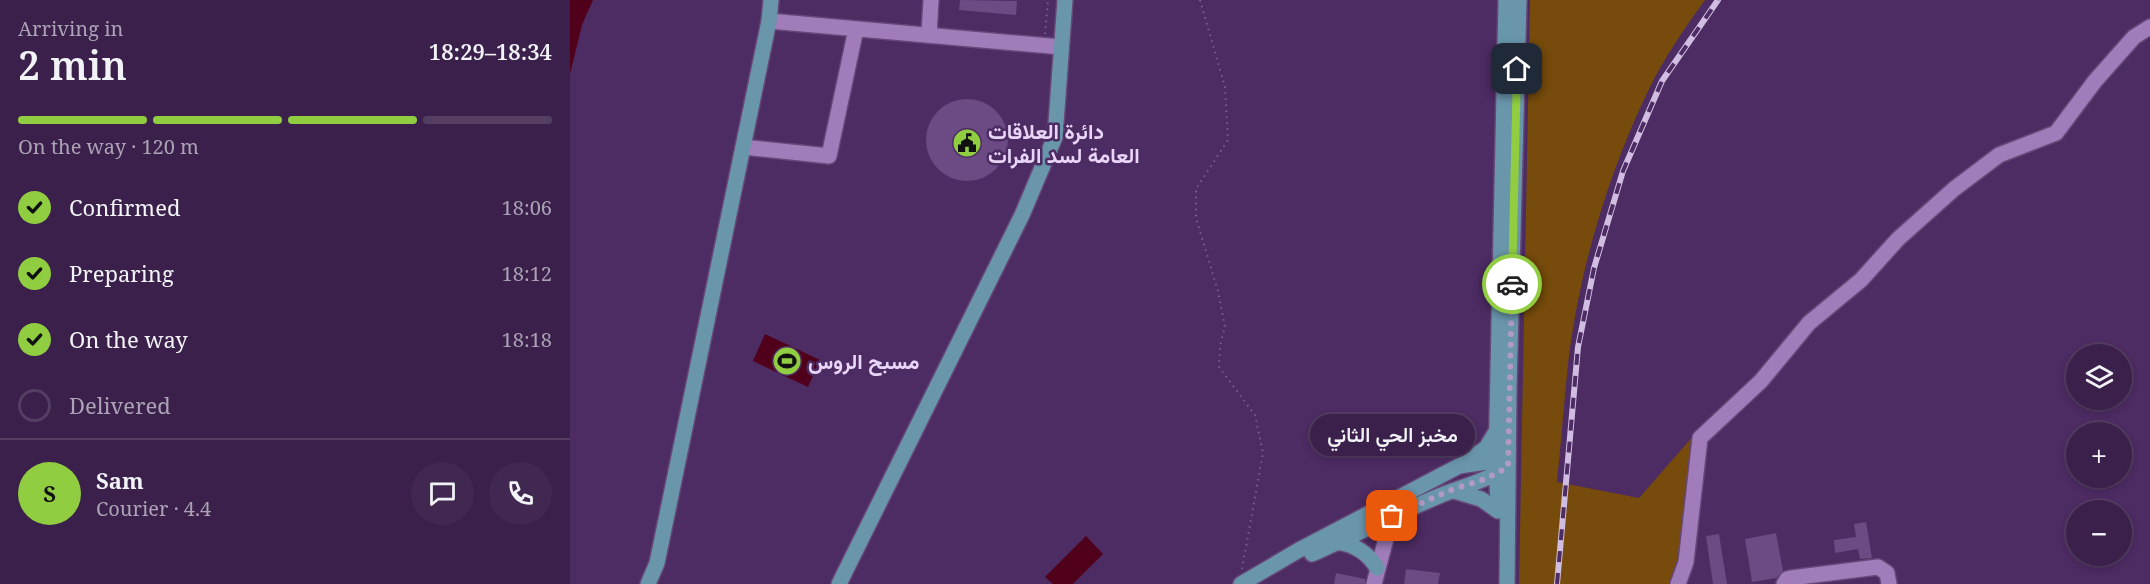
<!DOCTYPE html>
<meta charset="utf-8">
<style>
:root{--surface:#3a204a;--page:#412851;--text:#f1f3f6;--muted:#aba3b5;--line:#543e62;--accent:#90cd41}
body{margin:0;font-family:"Noto Serif",Vazirmatn,serif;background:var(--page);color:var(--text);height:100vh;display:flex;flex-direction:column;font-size:22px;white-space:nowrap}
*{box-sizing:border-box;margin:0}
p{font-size:20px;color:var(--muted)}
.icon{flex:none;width:33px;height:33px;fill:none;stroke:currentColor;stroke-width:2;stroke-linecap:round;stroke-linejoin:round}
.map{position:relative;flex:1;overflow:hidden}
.drawer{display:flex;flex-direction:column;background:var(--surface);width:570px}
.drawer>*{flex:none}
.tools{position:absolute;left:1496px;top:344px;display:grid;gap:12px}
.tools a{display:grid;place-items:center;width:66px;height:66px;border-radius:50%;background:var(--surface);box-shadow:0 3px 9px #0003,0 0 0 2px var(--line);font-size:30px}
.pin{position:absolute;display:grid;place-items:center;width:51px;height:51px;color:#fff;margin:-26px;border-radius:12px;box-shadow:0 3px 9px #0006}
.courier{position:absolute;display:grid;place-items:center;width:60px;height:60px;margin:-30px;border:4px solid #90cd41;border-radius:50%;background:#fff;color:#222;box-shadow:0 2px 8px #0007}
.bubble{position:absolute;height:42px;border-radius:21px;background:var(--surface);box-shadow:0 3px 9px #0003,0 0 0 2px var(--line);font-size:20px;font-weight:600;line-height:42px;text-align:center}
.overview em{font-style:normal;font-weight:600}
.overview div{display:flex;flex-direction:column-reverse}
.overview{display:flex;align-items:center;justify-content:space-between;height:102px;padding:0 18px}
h1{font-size:39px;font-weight:600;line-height:45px}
.bar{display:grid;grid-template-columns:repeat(4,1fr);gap:9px 6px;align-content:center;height:72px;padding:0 18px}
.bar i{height:8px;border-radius:4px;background:var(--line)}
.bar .active{background:var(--accent)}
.bar p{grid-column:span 4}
.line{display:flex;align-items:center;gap:15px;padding:0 18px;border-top:2px solid var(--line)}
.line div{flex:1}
.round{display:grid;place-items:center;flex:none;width:63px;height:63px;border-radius:32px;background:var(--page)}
ol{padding:0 18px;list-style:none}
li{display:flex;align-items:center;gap:18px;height:66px}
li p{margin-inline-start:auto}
li .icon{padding:6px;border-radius:50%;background:var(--accent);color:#111;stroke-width:4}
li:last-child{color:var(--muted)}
li i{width:33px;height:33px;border:3px solid var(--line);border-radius:50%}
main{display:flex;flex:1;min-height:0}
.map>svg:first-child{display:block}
</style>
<main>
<section class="drawer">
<div class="overview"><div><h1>2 min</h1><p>Arriving in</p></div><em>18:29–18:34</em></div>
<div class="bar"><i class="active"></i><i class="active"></i><i class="active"></i><i></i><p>On the way · 120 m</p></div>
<ol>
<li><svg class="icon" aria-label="check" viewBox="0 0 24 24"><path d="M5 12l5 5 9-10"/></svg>Confirmed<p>18:06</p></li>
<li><svg class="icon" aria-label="check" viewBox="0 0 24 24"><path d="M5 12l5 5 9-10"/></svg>Preparing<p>18:12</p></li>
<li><svg class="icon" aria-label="check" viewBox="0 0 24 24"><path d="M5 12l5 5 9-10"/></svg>On the way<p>18:18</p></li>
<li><i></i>Delivered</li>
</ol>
<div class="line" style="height:108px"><b class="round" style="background:var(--accent);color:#111">S</b><div><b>Sam</b><p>Courier · 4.4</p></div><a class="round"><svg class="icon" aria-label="chat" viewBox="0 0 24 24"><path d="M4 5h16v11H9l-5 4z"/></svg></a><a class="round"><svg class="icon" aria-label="phone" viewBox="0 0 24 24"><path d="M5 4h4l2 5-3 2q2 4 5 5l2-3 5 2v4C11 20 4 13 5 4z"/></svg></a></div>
</section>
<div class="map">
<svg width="1580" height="584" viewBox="0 0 1580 584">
<rect width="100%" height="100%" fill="#4d2b63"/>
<path fill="#764b0b" d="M 960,0 L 1135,0 C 1115,28 1094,58 1079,89 C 1038,174 1009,270 998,364 C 994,403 991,443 987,482 L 1069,498 L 1126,433 L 1119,527 L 1100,584 L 949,584 Z"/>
<path fill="#51001b" d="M 0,0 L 23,0 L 12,25 L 0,74 Z
M 195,334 L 250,360 L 238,387 L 183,361 Z
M 516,536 L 533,554 L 503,584 L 483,584 L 475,577 Z"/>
<path fill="#6c4a84" d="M 390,0 L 447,1 L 446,15 L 389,10 Z
M356 140a41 41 0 1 1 82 0a41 41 0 1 1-82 0Z
M 1296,522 L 1302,558 L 1290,559 L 1288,549 L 1265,553 L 1264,540 L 1286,537 L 1284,524 Z
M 1206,533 L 1213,571 L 1206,578 L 1182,582 L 1175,539 Z
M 1149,534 L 1157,584 L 1143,584 L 1136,536 Z
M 836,569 L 870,573 L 868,584 L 834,584 Z
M 766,573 L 795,579 L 795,584 L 764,584 Z"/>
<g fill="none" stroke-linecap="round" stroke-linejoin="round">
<g stroke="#654778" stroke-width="18">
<path id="minor" d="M 199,21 L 491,47
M 359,35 L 361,0
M 173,147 L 259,156 L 286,29
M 804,584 L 822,516 L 822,508
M 1108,584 L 1116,562 L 1130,438 L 1191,381 L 1239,323 L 1291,280 L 1328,239 L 1384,189 L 1429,155 L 1486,133 L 1525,81 L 1564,37 L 1580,27
M 1214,584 L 1217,579 L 1221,578 L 1308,567 L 1317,573 L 1319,584"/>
</g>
<g stroke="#654778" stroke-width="18">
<path id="major" d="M 894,463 L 916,448 L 927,430
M 884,491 L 911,499 L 928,511
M 928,504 L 926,464 L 936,0
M 768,542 C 786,545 798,553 807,568
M 742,554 C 784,535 826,514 869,496 C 890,487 914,482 934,469
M 78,584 L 87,563 L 199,21 L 201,0
M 269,584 L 452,215 L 485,137 L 495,0
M 671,584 L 729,550 L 889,466 L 917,462 L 934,466
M 937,584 L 939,389 L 949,0"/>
</g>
<path stroke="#7c5f90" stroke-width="2" stroke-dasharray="1.5 4.5" stroke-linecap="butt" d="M 630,0 L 655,87 L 658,140 L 626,189 L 626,218 L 648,291 L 655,327 L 650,346 L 649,367 L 685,415 L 693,453 L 672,569
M 475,34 L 478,0"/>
<use href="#minor" stroke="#a07cba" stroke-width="15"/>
<use href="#major" stroke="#6a96ac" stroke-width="15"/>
<g stroke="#d2bde2" stroke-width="6">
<path id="rail" d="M 987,584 L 1008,347 L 1024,268 L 1053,171 L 1092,81 L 1148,0"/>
</g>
<use href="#rail" stroke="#4d2b63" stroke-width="4" stroke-dasharray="11" stroke-linecap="butt"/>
</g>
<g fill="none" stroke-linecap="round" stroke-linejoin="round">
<path stroke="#b29ac3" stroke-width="6" stroke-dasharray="0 10.8" d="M 822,516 L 881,490 L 915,479 L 938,467 L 942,284"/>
<path stroke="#90cd41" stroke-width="8" d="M 942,284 L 947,69"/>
</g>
<defs>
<g id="civic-disc" transform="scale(1.5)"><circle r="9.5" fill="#90cd41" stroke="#4d2b63"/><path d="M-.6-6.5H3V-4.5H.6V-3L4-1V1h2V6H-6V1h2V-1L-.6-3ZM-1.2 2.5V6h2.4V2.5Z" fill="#111"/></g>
<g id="stadium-disc" transform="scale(1.5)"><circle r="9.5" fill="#90cd41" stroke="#4d2b63"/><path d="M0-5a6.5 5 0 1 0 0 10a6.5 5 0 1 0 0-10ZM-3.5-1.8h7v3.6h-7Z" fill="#111"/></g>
</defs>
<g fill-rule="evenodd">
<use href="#civic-disc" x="397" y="143"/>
<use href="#stadium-disc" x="217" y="361"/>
</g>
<g text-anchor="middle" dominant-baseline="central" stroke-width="5" stroke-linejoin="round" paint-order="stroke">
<g font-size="21" font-weight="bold" fill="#e8d5f7" stroke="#4d2b63" text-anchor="start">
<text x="418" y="131">دائرة العلاقات<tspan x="418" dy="24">العامة لسد الفرات</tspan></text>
<text x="238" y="361">مسبح الروس</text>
</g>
</g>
</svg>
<div class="tools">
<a><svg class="icon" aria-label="layers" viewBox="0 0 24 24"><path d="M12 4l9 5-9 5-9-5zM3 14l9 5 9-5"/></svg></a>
<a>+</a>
<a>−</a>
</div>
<div class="pin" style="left:822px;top:516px;background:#ea580c"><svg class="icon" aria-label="bag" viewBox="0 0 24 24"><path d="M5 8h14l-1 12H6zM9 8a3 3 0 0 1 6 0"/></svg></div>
<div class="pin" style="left:947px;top:69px;background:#1f2937"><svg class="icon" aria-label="home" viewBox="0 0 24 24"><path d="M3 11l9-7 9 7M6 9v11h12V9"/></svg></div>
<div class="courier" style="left:942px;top:284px"><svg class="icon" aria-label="car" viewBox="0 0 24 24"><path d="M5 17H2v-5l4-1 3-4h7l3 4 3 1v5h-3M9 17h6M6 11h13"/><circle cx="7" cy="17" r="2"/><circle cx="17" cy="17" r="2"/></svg></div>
<div class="bubble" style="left:740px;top:414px;width:165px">مخبز الحي الثاني</div>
</div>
</main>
